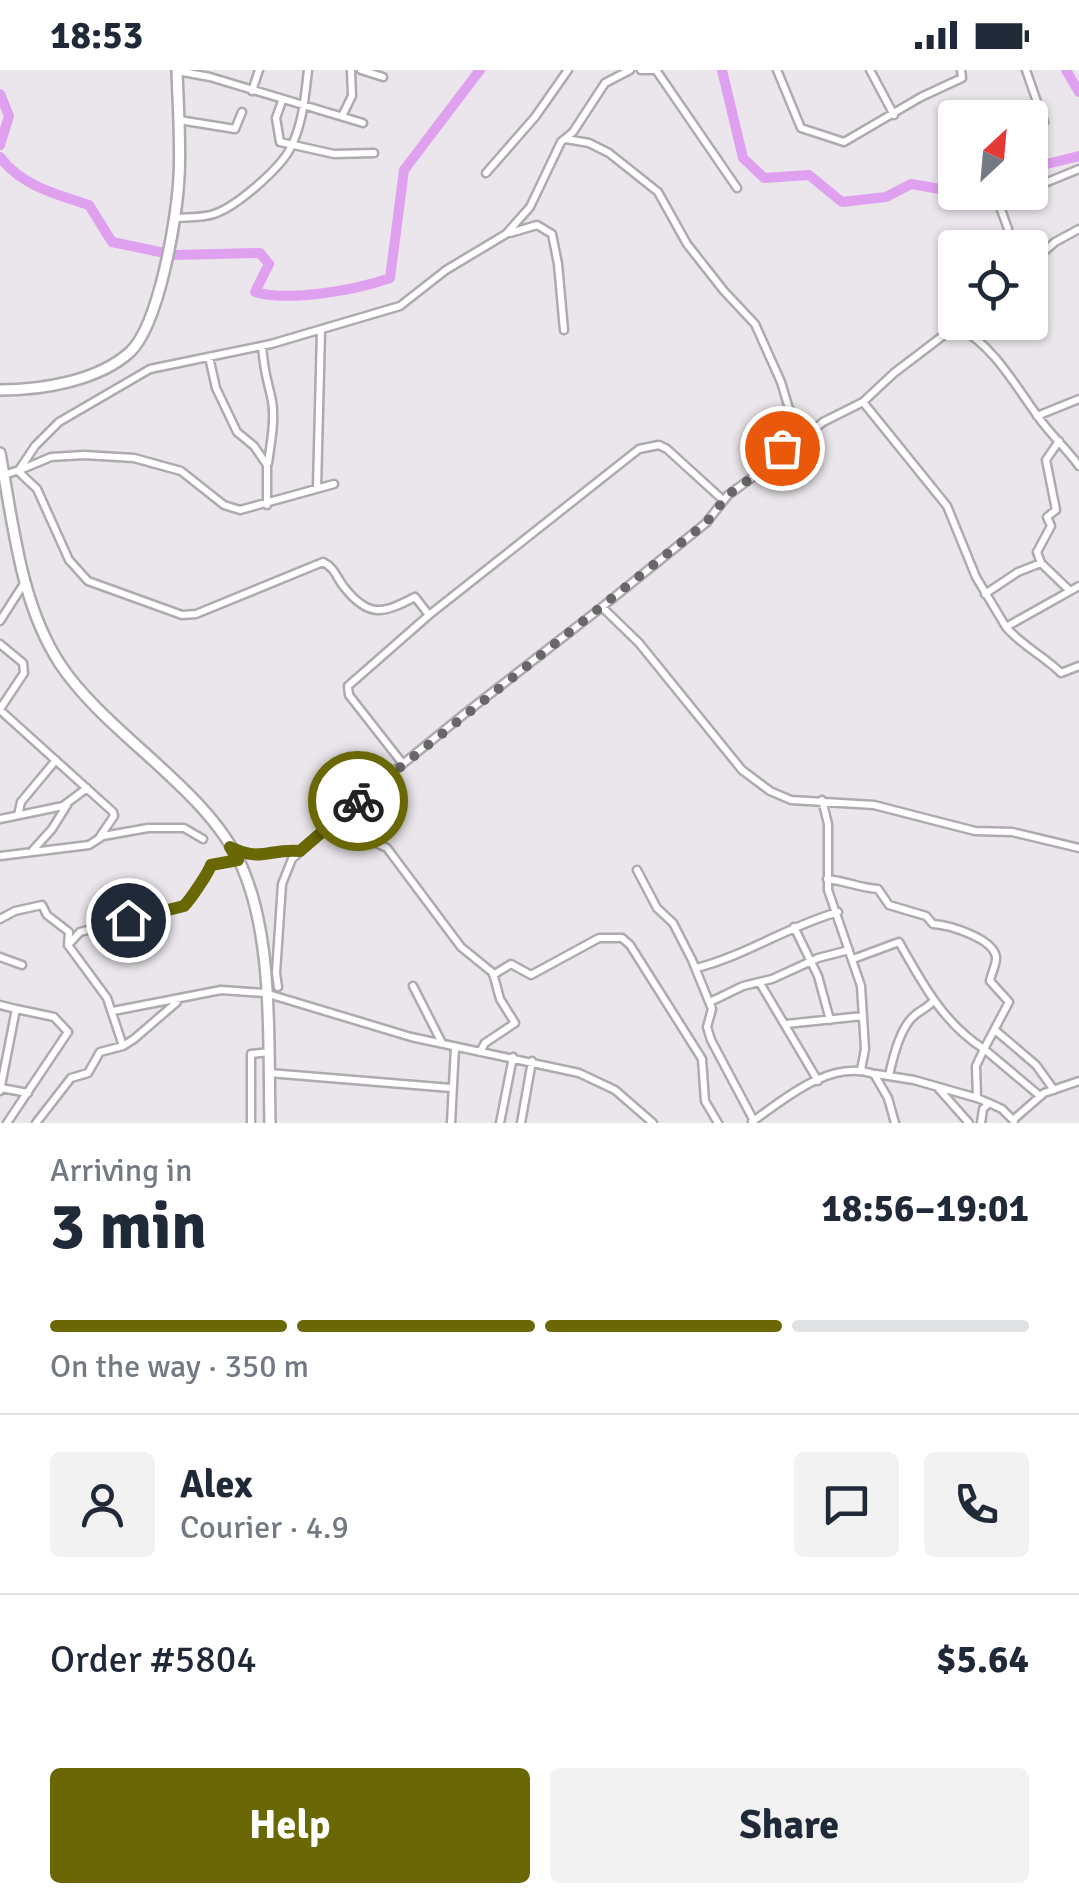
<!DOCTYPE html>
<meta charset="utf-8">
<style>
:root{--surface:#fff;--page:#f2f2f3;--text:#1f2937;--muted:#747a83;--line:#e0e1e3;--accent:#696804}
body{margin:0;font-family:Signika,sans-serif;background:var(--page);color:var(--text);height:100vh;display:flex;flex-direction:column;font-size:38px;white-space:nowrap}
*{box-sizing:border-box;margin:0}
p{font-size:32px;color:var(--muted)}
.icon{flex:none;width:55px;height:55px;fill:none;stroke:currentColor;stroke-width:2;stroke-linecap:round;stroke-linejoin:round}
.map{position:relative;height:1053px;overflow:hidden}
.panel{display:flex;flex-direction:column;background:var(--surface);flex:1}
.panel>*{flex:none}
.needle{width:65px;rotate:26deg}
.buttons{position:absolute;left:938px;top:30px;display:grid;gap:20px}
.buttons a{display:grid;place-items:center;width:110px;height:110px;border-radius:10px;background:var(--surface);box-shadow:0 2px 8px #0004;font-size:50px}
.pin{position:absolute;display:grid;place-items:center;width:85px;height:85px;color:#fff;margin:-42px;border:5px solid #fff;border-radius:50%;box-shadow:0 2px 10px #0007}
.courier{position:absolute;display:grid;place-items:center;width:100px;height:100px;margin:-50px;border:8px solid #696804;border-radius:50%;background:#fff;color:#222;box-shadow:0 2px 12px #0007}
.summary em{font-style:normal;font-weight:800}
.summary div{display:flex;flex-direction:column-reverse}
.summary{display:flex;align-items:center;justify-content:space-between;height:170px;padding:0 50px}
h1{font-size:65px;font-weight:800;line-height:75px}
.bar{display:grid;grid-template-columns:repeat(4,1fr);gap:15px 10px;align-content:center;height:120px;padding:0 50px}
.bar i{height:12px;border-radius:8px;background:var(--line)}
.bar .active{background:var(--accent)}
.bar p{grid-column:span 4}
.line{display:flex;align-items:center;gap:25px;padding:0 50px;border-top:2px solid var(--line)}
.line div{flex:1}
.round{display:grid;place-items:center;flex:none;width:105px;height:105px;border-radius:10px;background:var(--page)}
.cta{display:flex;gap:20px;margin-top:auto;padding:20px 50px}
.cta a{flex:1;height:115px;border-radius:10px;background:var(--accent);color:#fff;font-size:40px;font-weight:800;line-height:115px;text-align:center}
.cta a+a{background:var(--page);color:var(--text)}
.status{display:flex;justify-content:space-between;align-items:center;height:70px;padding:0 50px;background:var(--surface);direction:ltr}
.status svg{height:28px;fill:currentColor}
.map>svg:first-child{display:block}
</style>
<div class="status"><b>18:53</b><svg viewBox="0 0 49 12"><path d="M0 12V9h3v3zM5 12V6h3v6zM10 12V3h3v9zM15 12V0h3v12zM26 1h20v11H26zM47 4h2v5h-2z"/></svg></div>
<div class="map">
<svg width="1079" height="1053" viewBox="0 0 1079 1053">
<rect width="100%" height="100%" fill="#eae6eb"/>
<g fill="none" stroke-linecap="round" stroke-linejoin="round">
<path stroke="#e0a0f0" stroke-width="10" d="M 722,0 L 743,88 L 764,108 L 809,105 L 842,132 L 886,127 L 911,114 L 958,122
M 1066,0 L 1079,22
M 0,24 L 9,46 L 0,75
M 0,87 C 22,116 56,124 89,135 L 112,172 L 174,185 L 260,183 L 269,194 L 255,222 C 290,232 356,220 390,208 L 404,100 L 480,0
M 1030,98 L 1079,86"/>
<g stroke="#aeaaaf" stroke-width="11">
<path id="street" d="M 361,0 L 383,7
M 641,0 L 655,0
M 656,0 L 737,118
M 777,0 L 801,58 L 844,72 L 921,27 L 962,8 L 961,0
M 870,0 L 894,45
M 1026,0 L 1044,52
M 177,1 L 210,7 L 363,53
M 252,21 L 259,0
M 282,31 L 276,48 L 280,72 L 334,84 L 374,83
M 342,46 L 352,26 L 351,0
M 179,50 L 235,59 L 242,42
M 566,69 L 589,73 L 609,83 L 658,122 L 687,174 L 724,221 L 755,254 L 781,312 L 790,342 L 787,367 L 775,391 L 728,425 L 706,453 L 602,537
M 486,103 L 535,47 L 568,0
M 1030,119 L 1079,99
M 174,148 C 187,147 202,148 214,144 C 236,137 281,98 291,77 C 303,53 305,26 308,0
M 510,163 L 537,155 L 552,164 L 558,194 L 564,260
M 1004,178 L 1008,159 L 999,134 L 1022,122
M 1030,194 L 1055,172 L 1079,159
M 957,256 C 995,277 1014,314 1039,348 C 1051,365 1067,379 1079,396
M 262,276 C 264,298 266,306 271,326 C 276,346 271,372 268,393
M 209,287 L 216,318 L 237,362 L 254,376 L 267,395 L 267,435
M 863,332 L 947,436 L 976,507 L 1006,557
M 1037,346 L 1079,329
M 779,389 L 823,352 L 863,332 L 894,303 L 961,252
M 20,400 L 51,387 L 84,385 L 134,388 L 181,401 L 224,435 L 240,440 L 334,414
M 18,401 L 37,419 L 69,490 L 88,511 L 182,545 L 196,544 L 323,492 C 335,498 336,507 344,517 C 369,549 384,543 415,527 L 429,545
M 4,405 L 19,400 L 35,376 L 59,352 L 150,299 L 271,274 L 400,236 L 446,200 L 506,164 L 530,137 L 561,72 L 573,62 L 605,13 L 630,0
M 317,418 L 321,261
M 1041,493 L 1069,520
M 1079,516 L 1006,557 C 1022,576 1044,586 1061,603 L 1079,596
M 985,524 L 1018,502 L 1041,493 L 1037,482 L 1051,456 L 1047,447 L 1056,440 L 1046,390 L 1059,371
M 0,551 L 25,512
M 0,574 L 23,593 L 24,603 L 0,639
M 0,640 L 113,742 L 114,746 L 99,768
M 403,694 L 349,625 L 348,616 L 429,545 L 639,379 L 659,375 L 667,379 L 723,430
M 822,730 L 828,754 L 828,820 L 861,916 L 865,979 L 861,1000
M 18,745 L 21,732 L 56,690
M 340,746 L 361,766 L 387,778 L 461,877 L 493,903 L 500,929 L 515,953 L 485,973 L 480,982
M 0,749 L 63,736 L 87,718
M 231,777 C 260,792 272,778 300,781
M 33,780 L 52,759 L 67,735
M 0,786 L 89,775 L 103,766 L 148,758 L 184,758 L 203,769
M 637,800 L 657,838 L 673,853 L 692,890 L 712,939 L 707,957 L 711,970 L 754,1051
M 827,809 C 846,811 860,818 878,819 L 889,835 L 926,846 L 933,854 C 949,855 993,868 996,887 C 997,893 991,904 990,911 L 1009,932 L 984,979 L 1040,1026
M 0,849 L 15,841 L 42,835 L 47,845 L 69,862 L 68,875
M 794,857 L 818,906 L 830,950
M 0,887 L 22,895
M 853,889 L 899,872 C 922,913 944,954 984,979 L 976,996 L 977,1028 L 989,1033
M 696,898 C 745,886 788,856 838,842
M 493,905 L 511,894 L 531,905 L 599,868 L 622,868 L 630,875 L 702,989 L 705,1031 L 718,1053
M 760,913 L 818,1011
M 413,916 L 442,973
M 278,917 L 276,903 L 282,814 L 292,789 L 346,740 L 463,645 L 602,537 L 639,573 L 742,700 L 770,721 L 791,730 L 874,735 L 975,761 L 1012,762 L 1079,778
M 710,932 L 743,916 L 772,909 L 818,888 L 849,880
M 0,935 L 16,939 L 0,1021
M 113,941 L 221,920 L 265,923 L 411,967 L 579,1003 L 615,1020 L 653,1053
M 786,954 L 863,946
M 995,960 L 1036,995 L 1054,1020
M 123,976 L 107,928 L 68,875 L 80,862 L 184,836 C 192,828 208,804 211,795 L 238,790
M 269,1003 L 451,1018
M 876,1004 L 914,1010 L 977,1028
M 889,1005 C 893,988 900,957 915,945 C 922,939 928,938 934,930
M 1,1018 L 28,1023
M 939,1019 L 969,1053
M 1013,1050 L 1044,1023 L 1079,1011
M 752,1052 C 785,1028 831,989 874,1004 L 888,1028 L 895,1053
M 7,1053 L 68,962 L 54,947 L 16,939
M 36,1053 L 71,1008 L 88,1003 L 100,982 L 123,976 L 134,969 L 177,932
M 251,1053 L 251,984 L 269,982
M 451,1053 L 455,977
M 500,1053 L 513,987
M 521,1053 L 532,991
M 981,1053 L 983,1039 L 989,1033 L 1002,1039 L 1014,1051"/>
</g>
<g stroke="#aeaaaf" stroke-width="14">
<path id="secondary" d="M 0,320 C 42,320 98,311 130,282 C 159,255 177,148 179,107 C 181,72 178,36 177,0
M 0,383 C 13,452 20,533 60,594 C 107,665 207,718 242,797 C 274,870 268,974 270,1053"/>
</g>
<use href="#street" stroke="#fff" stroke-width="6"/>
<use href="#secondary" stroke="#fff" stroke-width="9"/>
</g>
<g fill="none" stroke-linecap="round" stroke-linejoin="round">
<path stroke="#696669" stroke-width="10" stroke-dasharray="0 18" d="M 358,731 L 706,453 L 728,425 L 775,391 L 782,378"/>
<path stroke="#696804" stroke-width="12" d="M 128,850 L 184,836 C 190,830 209,802 211,795 L 238,790 L 230,777 C 262,793 269,778 300,781 L 358,731"/>
</g>
</svg>
<div class="buttons">
<a><svg class="needle" viewBox="-14 -14 28 28"><path d="M0-13l5 13h-10z" fill="#e53935"/><path d="M0 13l5-13h-10z" fill="#747a83"/></svg></a>
<a><svg class="icon" aria-label="locate" viewBox="0 0 24 24"><circle cx="12" cy="12" r="6"/><path d="M12 2v4M12 18v4M2 12h4M18 12h4"/></svg></a>
</div>
<div class="pin" style="left:782px;top:378px;background:#ea580c"><svg class="icon" aria-label="bag" viewBox="0 0 24 24"><path d="M5 8h14l-1 12H6zM9 8a3 3 0 0 1 6 0"/></svg></div>
<div class="pin" style="left:128px;top:850px;background:#1f2937"><svg class="icon" aria-label="home" viewBox="0 0 24 24"><path d="M3 11l9-7 9 7M6 9v11h12V9"/></svg></div>
<div class="courier" style="left:358px;top:731px"><svg class="icon" aria-label="bike" viewBox="0 0 24 24"><circle cx="6" cy="16" r="4"/><circle cx="18" cy="16" r="4"/><path d="M6 16l4-8h5l3 8M10 8l3 8H6M13 5h3"/></svg></div>
</div>
<section class="panel">
<div class="summary"><div><h1>3 min</h1><p>Arriving in</p></div><em>18:56–19:01</em></div>
<div class="bar"><i class="active"></i><i class="active"></i><i class="active"></i><i></i><p>On the way · 350 m</p></div>
<div class="line" style="height:180px"><a class="round"><svg class="icon" aria-label="person" viewBox="0 0 24 24"><circle cx="12" cy="8" r="4"/><path d="M4 21q1-7 8-7t8 7"/></svg></a><div><b>Alex</b><p>Courier · 4.9</p></div><a class="round"><svg class="icon" aria-label="chat" viewBox="0 0 24 24"><path d="M4 5h16v11H9l-5 4z"/></svg></a><a class="round"><svg class="icon" aria-label="phone" viewBox="0 0 24 24"><path d="M5 4h4l2 5-3 2q2 4 5 5l2-3 5 2v4C11 20 4 13 5 4z"/></svg></a></div>
<div class="line" style="height:130px"><div>Order #5804</div><b>$5.64</b></div>
<div class="cta"><a>Help</a><a>Share</a></div>
</section>
